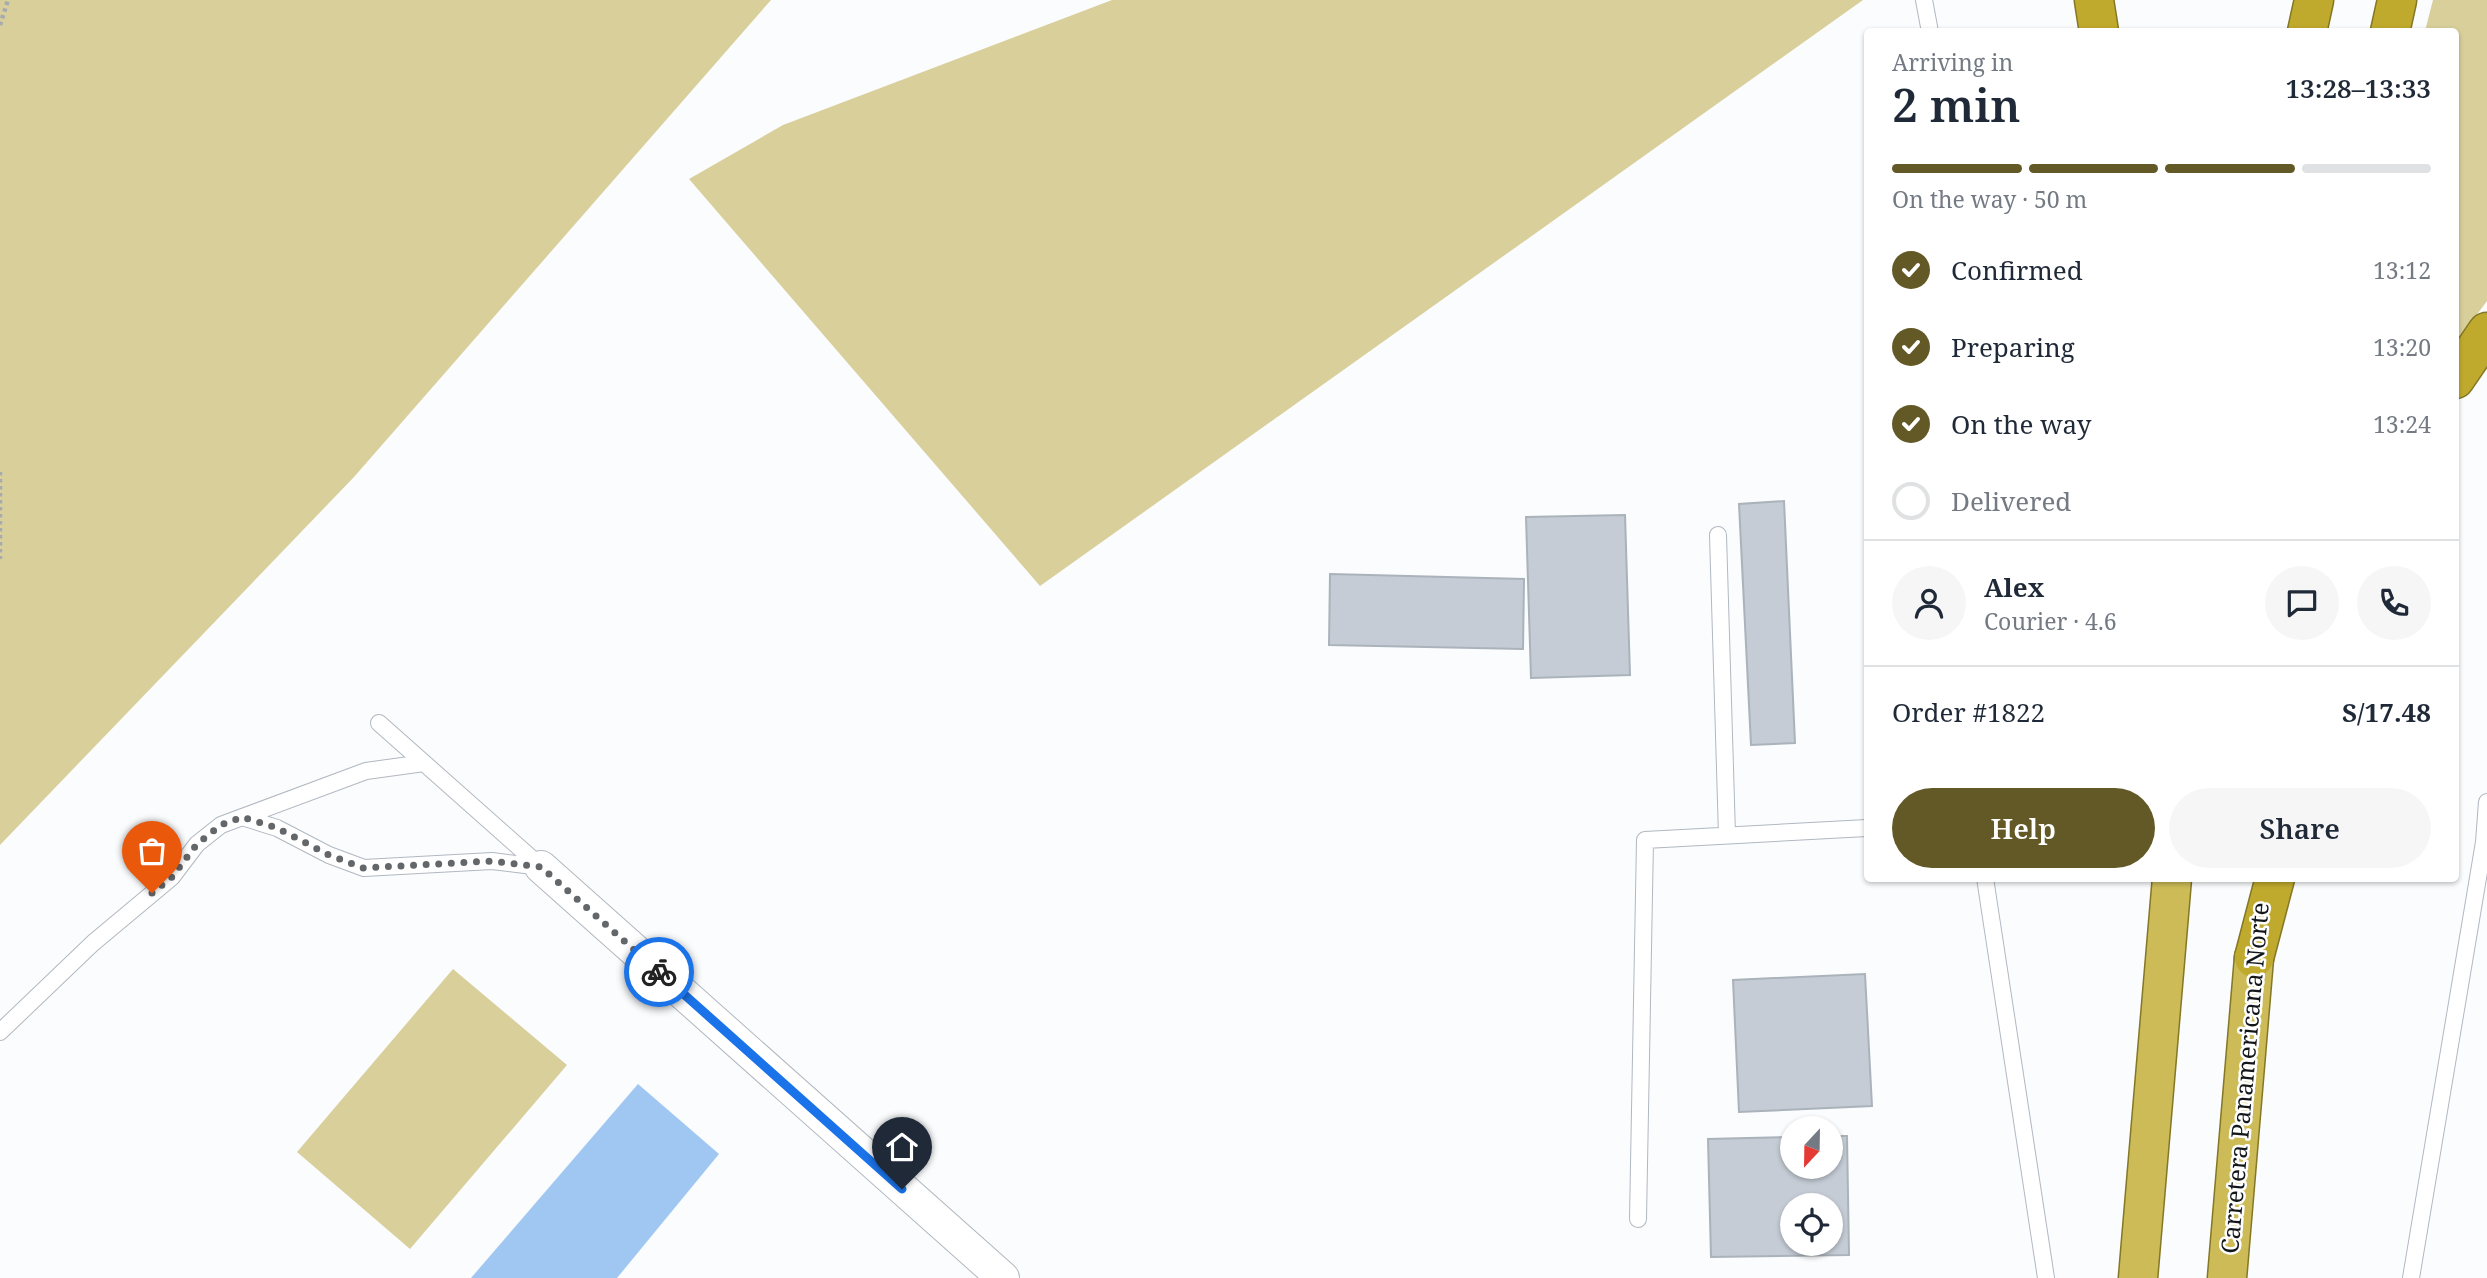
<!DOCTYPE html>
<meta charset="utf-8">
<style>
:root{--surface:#fff;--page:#f6f6f7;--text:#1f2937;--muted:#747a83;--line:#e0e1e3;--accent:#635926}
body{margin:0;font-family:"Noto Serif",serif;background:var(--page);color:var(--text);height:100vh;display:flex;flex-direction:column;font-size:26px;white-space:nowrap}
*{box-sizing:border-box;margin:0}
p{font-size:23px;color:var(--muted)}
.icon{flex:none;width:38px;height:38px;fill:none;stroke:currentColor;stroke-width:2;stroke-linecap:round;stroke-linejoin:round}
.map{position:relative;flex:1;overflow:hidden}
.drawer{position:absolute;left:1864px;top:28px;width:595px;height:854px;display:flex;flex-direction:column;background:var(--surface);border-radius:7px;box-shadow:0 2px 5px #0004}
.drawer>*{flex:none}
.needle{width:46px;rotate:202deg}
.fabs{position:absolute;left:1780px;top:1116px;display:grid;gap:14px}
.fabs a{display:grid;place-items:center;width:63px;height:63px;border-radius:50%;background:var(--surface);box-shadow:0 2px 5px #0004;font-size:35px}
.pin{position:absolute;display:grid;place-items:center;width:60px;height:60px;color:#fff;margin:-72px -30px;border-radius:50% 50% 50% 0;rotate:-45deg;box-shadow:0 0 7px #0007}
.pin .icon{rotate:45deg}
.courier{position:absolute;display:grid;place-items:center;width:70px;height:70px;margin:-35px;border:5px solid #1a73e8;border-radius:50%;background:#fff;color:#222;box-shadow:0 2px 9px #0007}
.head em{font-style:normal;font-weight:600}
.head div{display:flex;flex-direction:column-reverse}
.head{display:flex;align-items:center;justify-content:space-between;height:119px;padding:0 28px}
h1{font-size:46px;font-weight:600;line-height:52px}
.bar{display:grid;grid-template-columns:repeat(4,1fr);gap:10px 7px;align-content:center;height:84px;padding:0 28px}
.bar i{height:9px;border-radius:5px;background:var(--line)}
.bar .selected{background:var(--accent)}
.bar p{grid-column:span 4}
.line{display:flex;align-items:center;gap:18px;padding:0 28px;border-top:2px solid var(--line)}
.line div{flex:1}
.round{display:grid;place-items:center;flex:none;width:74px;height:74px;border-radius:37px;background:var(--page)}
ol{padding:0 28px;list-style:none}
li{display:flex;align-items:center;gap:21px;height:77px}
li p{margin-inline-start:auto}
li .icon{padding:7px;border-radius:50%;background:var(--accent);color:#fff;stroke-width:4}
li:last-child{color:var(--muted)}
li i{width:38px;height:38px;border:4px solid var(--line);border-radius:50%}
.action{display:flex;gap:14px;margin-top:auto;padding:14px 28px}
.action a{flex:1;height:80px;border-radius:42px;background:var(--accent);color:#fff;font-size:28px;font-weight:600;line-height:80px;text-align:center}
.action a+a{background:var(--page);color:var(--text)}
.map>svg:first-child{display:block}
</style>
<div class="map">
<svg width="2487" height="1278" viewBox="0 0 2487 1278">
<rect width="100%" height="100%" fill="#fafcfe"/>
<path fill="#d9cf9b" d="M 0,0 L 771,0 L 354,477 L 0,845 Z
M 1112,0 L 1863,0 L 1040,586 L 689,179 L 783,125 Z
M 2433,0 L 2487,0 L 2487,301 L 2455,344 L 2455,32 L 2425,31 Z
M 453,969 L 567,1065 L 410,1249 L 297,1152 Z"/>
<path fill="#a0c7f1" d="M 638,1084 L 719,1154 L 617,1278 L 471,1278 Z"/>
<path fill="#c5ccd5" stroke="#aab2ba" stroke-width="2" fill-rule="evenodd" d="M 1784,501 L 1795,743 L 1751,745 L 1739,504 Z
M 1625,515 L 1630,675 L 1531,678 L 1526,517 Z
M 1330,574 L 1524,579 L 1523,649 L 1329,645 Z
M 1865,974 L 1872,1106 L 1739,1112 L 1733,980 Z
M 1830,1136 L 1847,1136 L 1849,1255 L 1711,1257 L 1708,1139 L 1792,1137 L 1792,1167 L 1830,1167 ZM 1792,1206 L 1830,1206 L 1830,1244 L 1792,1244 Z"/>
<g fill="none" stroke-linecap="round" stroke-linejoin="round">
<g stroke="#b1b8c1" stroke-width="18">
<path id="service" d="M 1924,0 L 1930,32
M 1718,535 L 1727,835
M 379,723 L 539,865
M 242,817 L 277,828 L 329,855 L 364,868 L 492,861 L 541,867
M 1985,878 L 2046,1278
M 0,1032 L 93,943 L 172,877 L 197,844 L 221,825 L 366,771 L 424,763
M 1638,1219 L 1645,840 L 1867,828
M 2411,1278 L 2484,842 L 2487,802"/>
</g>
<g stroke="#b1b8c1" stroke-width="34">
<path id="minor" d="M 541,867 L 1003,1278"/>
</g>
<g stroke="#847726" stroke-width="41">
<path id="trunk" d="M 2138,1278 L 2172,878
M 2227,1278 L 2254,958"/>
</g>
<g stroke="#847726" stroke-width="41">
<path id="motorway" d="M 2094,0 L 2099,32
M 2307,32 L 2314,0
M 2390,32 L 2397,0
M 2455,379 L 2487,332
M 2254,958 L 2275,878"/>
</g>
<path stroke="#a8abad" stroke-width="4.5" stroke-dasharray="3.5 3.5" stroke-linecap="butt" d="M 0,25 L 8,0
M 0,472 L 0,559"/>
<use href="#service" stroke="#fff" stroke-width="16"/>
<use href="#minor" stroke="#fff" stroke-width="32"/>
<use href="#trunk" stroke="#ccbb57" stroke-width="38"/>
<use href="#motorway" stroke="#c0aa2d" stroke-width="38"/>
</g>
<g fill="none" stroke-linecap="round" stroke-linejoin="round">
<path stroke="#64676a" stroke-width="7" stroke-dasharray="0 12.6" d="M 152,893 L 172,877 L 197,844 L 221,825 L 242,817 L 277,828 L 329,855 L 363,868 L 492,861 L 541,867 L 659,972"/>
<path stroke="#1a73e8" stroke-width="9" d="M 659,972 L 902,1189"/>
</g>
<g text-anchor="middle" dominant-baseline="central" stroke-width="5" stroke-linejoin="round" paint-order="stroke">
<g font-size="24" fill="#14171a" stroke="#fff">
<text transform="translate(2244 1078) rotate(-85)">Carretera Panamericana Norte</text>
</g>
</g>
</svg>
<div class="fabs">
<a><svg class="needle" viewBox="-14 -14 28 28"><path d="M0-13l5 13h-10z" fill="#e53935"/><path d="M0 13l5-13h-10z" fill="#747a83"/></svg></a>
<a><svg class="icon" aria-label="locate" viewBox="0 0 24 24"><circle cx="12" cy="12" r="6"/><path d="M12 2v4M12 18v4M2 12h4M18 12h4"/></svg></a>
</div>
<div class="pin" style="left:152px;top:893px;background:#ea580c"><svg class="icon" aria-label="bag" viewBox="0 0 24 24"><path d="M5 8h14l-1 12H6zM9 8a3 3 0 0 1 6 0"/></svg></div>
<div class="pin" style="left:902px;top:1189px;background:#1f2937"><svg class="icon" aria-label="home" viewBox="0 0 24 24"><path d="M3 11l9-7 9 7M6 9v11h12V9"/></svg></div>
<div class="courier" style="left:659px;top:972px"><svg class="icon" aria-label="bike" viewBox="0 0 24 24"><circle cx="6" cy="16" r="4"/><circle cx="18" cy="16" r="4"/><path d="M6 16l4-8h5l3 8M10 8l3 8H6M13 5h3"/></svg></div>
<section class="drawer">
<div class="head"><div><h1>2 min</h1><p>Arriving in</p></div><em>13:28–13:33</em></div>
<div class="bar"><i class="selected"></i><i class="selected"></i><i class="selected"></i><i></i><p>On the way · 50 m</p></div>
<ol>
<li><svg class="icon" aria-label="check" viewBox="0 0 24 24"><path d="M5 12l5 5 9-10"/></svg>Confirmed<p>13:12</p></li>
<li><svg class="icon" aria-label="check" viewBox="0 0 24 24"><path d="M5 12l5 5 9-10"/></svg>Preparing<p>13:20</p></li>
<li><svg class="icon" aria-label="check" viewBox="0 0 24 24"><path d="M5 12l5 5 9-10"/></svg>On the way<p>13:24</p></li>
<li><i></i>Delivered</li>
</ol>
<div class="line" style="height:126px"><a class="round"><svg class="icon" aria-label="person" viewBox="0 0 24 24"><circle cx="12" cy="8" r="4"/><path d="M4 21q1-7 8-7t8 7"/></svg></a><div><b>Alex</b><p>Courier · 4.6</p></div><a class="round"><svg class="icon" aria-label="chat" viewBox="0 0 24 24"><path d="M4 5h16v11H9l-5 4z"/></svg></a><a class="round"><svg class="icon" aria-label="phone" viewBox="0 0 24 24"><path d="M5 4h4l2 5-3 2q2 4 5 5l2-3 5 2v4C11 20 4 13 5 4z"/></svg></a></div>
<div class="line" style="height:91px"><div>Order #1822</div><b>S/17.48</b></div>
<div class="action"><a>Help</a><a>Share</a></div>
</section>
</div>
